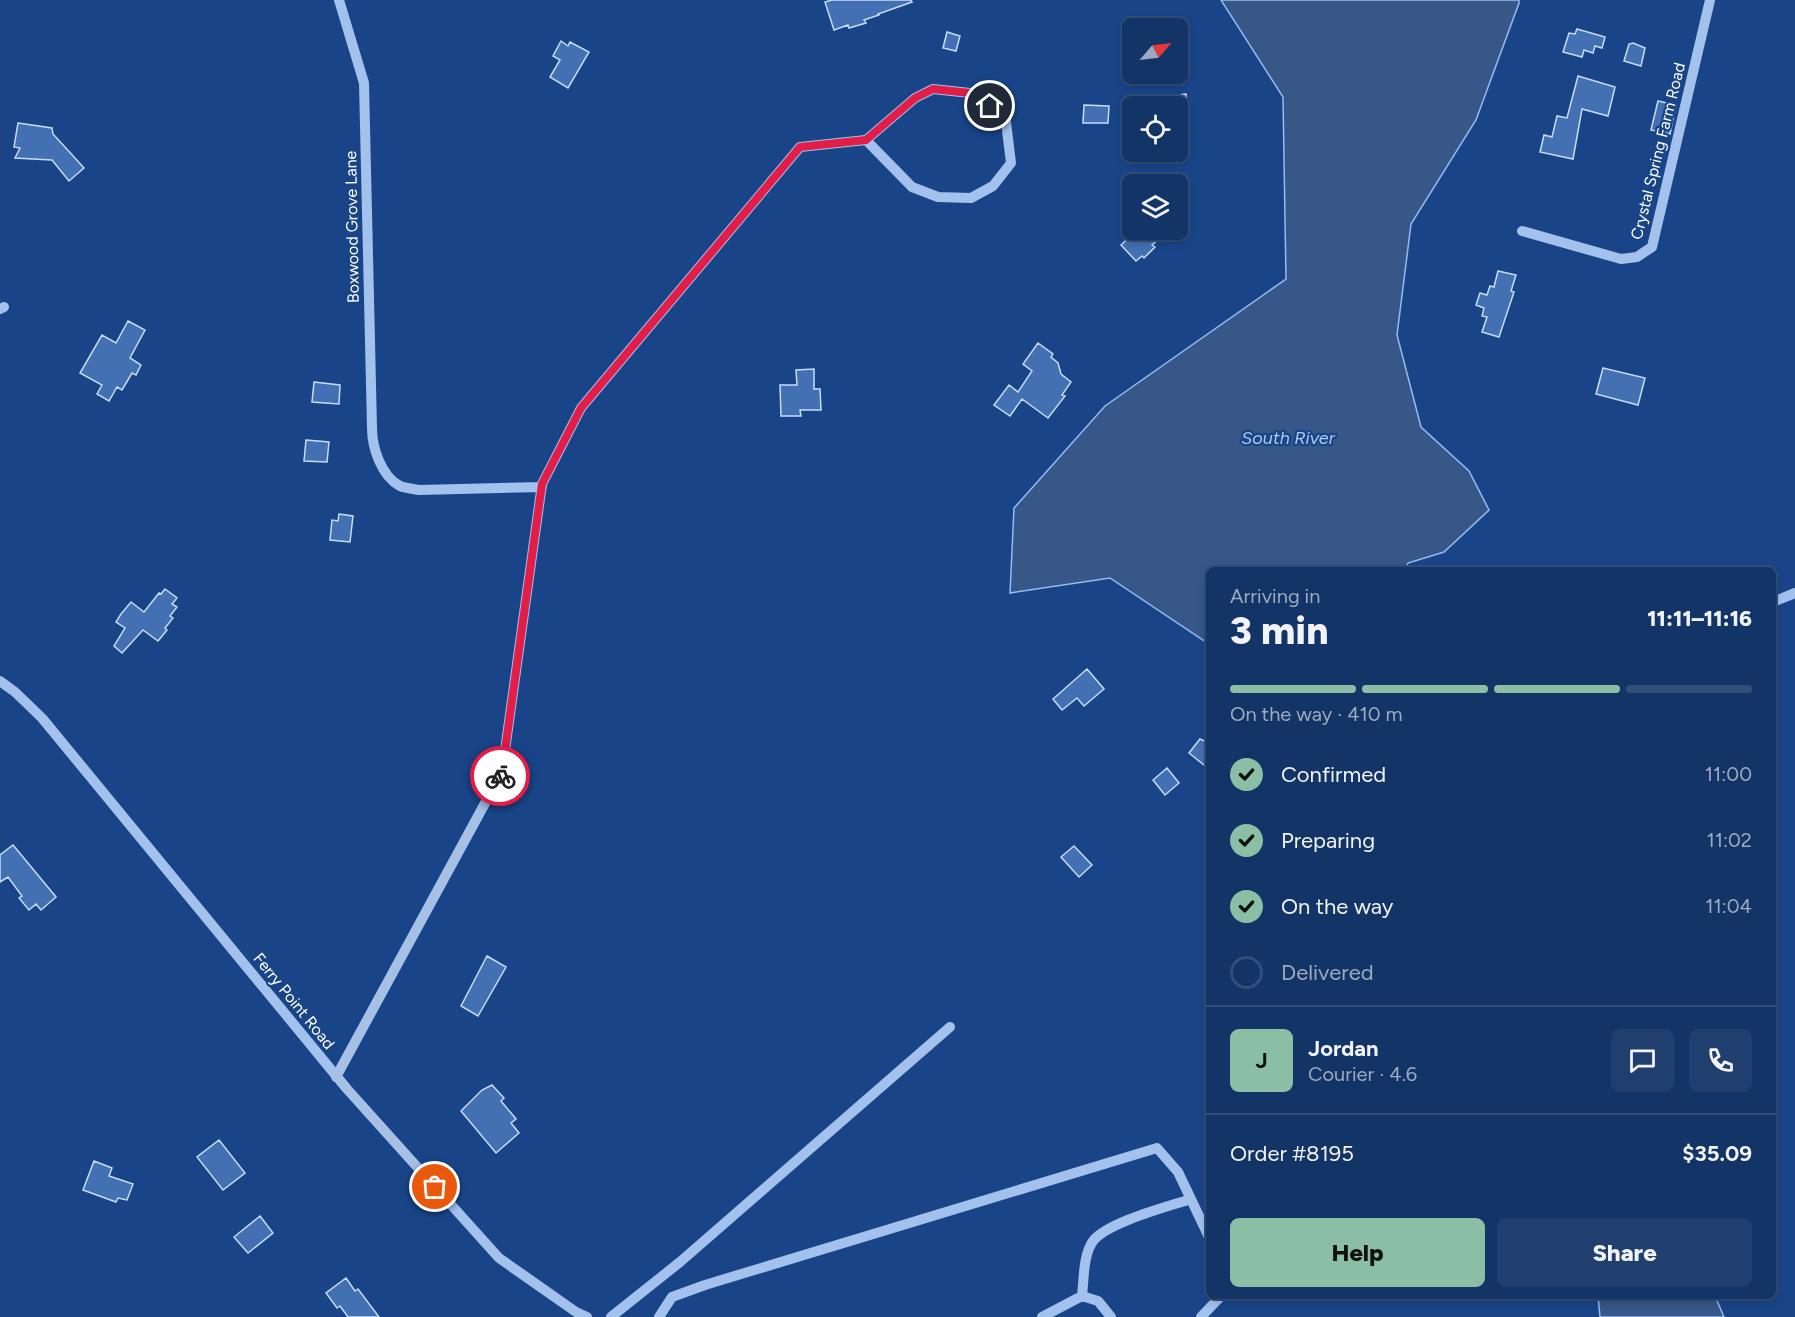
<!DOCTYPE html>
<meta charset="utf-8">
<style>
:root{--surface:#133466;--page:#203f6f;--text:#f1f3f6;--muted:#9daabf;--line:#324f7a;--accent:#8abfa5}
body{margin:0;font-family:Figtree,sans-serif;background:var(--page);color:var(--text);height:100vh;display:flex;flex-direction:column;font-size:22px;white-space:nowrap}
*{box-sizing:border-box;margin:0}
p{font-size:20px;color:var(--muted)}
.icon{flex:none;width:33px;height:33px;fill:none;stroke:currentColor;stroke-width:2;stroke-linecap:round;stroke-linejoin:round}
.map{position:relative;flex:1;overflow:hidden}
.sheet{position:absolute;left:1206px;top:567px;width:570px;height:732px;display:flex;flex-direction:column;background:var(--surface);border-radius:9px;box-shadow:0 3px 9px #0003,0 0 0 2px var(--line)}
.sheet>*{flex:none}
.needle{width:39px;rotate:62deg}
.controls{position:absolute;left:1122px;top:18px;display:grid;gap:12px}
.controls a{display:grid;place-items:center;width:66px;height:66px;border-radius:9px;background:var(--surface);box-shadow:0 3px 9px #0003,0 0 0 2px var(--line);font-size:30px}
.pin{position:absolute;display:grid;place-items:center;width:51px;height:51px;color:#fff;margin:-26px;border:3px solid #fff;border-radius:50%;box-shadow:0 2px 6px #0007}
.courier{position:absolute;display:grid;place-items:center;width:60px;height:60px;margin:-30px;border:4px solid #e11d48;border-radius:50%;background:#fff;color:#222;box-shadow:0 2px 8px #0007}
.head em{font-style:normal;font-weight:800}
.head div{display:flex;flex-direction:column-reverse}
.head{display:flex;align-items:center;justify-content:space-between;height:102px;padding:0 24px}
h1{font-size:39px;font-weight:800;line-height:45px}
.bar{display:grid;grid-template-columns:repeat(4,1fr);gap:9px 6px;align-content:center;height:72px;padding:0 24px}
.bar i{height:8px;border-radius:4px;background:var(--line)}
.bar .current{background:var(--accent)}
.bar p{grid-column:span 4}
.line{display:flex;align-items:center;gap:15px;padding:0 24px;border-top:2px solid var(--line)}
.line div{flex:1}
.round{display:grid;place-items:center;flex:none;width:63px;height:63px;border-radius:9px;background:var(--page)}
ol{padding:0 24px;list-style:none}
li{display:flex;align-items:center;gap:18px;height:66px}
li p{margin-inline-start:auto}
li .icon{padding:6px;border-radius:50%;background:var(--accent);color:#111;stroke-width:4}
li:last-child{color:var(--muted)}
li i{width:33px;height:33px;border:3px solid var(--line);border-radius:50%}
.primary-button{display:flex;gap:12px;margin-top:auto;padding:12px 24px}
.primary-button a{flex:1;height:69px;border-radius:9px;background:var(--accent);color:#111;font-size:24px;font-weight:800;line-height:69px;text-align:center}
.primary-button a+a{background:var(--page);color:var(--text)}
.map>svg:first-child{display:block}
</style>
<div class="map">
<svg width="1795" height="1317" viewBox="0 0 1795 1317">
<rect width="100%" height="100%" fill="#194588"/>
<path fill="#375788" stroke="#95bbef" stroke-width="1.5" d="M 1221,0 L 1519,0 L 1519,3 L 1476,120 L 1411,224 L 1397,335 L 1421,427 L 1469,471 L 1489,510 L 1444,552 L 1408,563 L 1405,570 L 1209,570 L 1209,644 L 1110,578 L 1010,593 L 1014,508 L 1105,406 L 1286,279 L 1283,97 Z
M 1598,1296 L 1715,1296 L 1724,1317 L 1600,1317 Z"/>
<path fill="#4270b2" stroke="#c7dcf9" stroke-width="1.5" d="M 832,0 L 911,0 L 912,2 L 878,14 L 879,15 L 864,20 L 866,23 L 849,28 L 848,25 L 834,30 L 825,2 Z
M 1577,29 L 1605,37 L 1602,48 L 1595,46 L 1593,53 L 1584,50 L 1582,57 L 1563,52 L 1569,33 L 1575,34 Z
M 947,32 L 960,36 L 956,51 L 943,48 Z
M 561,41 L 568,46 L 570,42 L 589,52 L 568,88 L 550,77 L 560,60 L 553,56 Z
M 1633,43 L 1645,48 L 1641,66 L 1624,61 L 1629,44 Z
M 1578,76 L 1615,87 L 1608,116 L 1582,109 L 1573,159 L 1540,152 L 1544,135 L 1552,137 L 1557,116 L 1567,118 Z
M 1186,94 L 1187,106 L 1151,106 L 1150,98 Z
M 1658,101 L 1676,105 L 1670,134 L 1651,130 Z
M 1084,105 L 1109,106 L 1108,123 L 1083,123 Z
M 18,123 L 52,128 L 53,134 L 84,168 L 69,181 L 52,160 L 15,158 L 20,148 L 14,147 Z
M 1137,230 L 1154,230 L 1161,237 L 1152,245 L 1155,247 L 1144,258 L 1142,256 L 1136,261 L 1121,245 Z
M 1498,271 L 1516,275 L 1511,291 L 1514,292 L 1499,337 L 1482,332 L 1487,317 L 1482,316 L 1484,308 L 1476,305 L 1480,293 L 1487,295 L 1490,286 L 1494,287 Z
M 128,321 L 145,330 L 130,358 L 141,365 L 136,375 L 132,373 L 122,390 L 117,387 L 109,401 L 97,394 L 102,385 L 80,373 L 102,335 L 116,343 Z
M 1038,343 L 1053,354 L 1051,357 L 1058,363 L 1061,374 L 1071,382 L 1062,395 L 1065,396 L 1048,418 L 1022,399 L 1010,416 L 994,405 L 1009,385 L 1018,392 L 1032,371 L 1023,364 Z
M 1603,368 L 1645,378 L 1638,405 L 1596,394 Z
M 814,369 L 814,389 L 820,389 L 821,410 L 800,410 L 801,416 L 781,416 L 780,385 L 797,385 L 796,370 Z
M 314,382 L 340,385 L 339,404 L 312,402 Z
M 306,440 L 329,442 L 327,462 L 304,461 Z
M 339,514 L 353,516 L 350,542 L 330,540 L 332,520 L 338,521 Z
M 165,589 L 177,598 L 172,604 L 177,607 L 170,616 L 173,618 L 165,628 L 167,630 L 158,641 L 143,630 L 122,653 L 114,646 L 125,628 L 116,622 L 121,614 L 131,602 L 144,612 L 159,593 L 161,594 Z
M 1087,669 L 1104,689 L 1084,706 L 1077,698 L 1062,710 L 1053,699 Z
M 1200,739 L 1209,743 L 1209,769 L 1189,753 Z
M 1167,768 L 1179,783 L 1165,795 L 1153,780 Z
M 13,845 L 56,897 L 41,910 L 36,904 L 29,910 L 19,898 L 22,896 L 8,877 L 0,882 L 0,855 Z
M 1074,846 L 1092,865 L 1079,877 L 1061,857 Z
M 487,956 L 506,967 L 478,1016 L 461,1006 Z
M 492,1085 L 504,1098 L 501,1101 L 516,1119 L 511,1123 L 519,1133 L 496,1153 L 461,1111 L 482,1090 Z
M 219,1140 L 245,1173 L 223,1190 L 197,1157 Z
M 94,1161 L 112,1168 L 109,1176 L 133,1184 L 127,1200 L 118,1198 L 116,1202 L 83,1190 Z
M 260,1216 L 273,1233 L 248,1253 L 234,1237 Z
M 346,1278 L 355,1291 L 358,1289 L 379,1317 L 348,1317 L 340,1306 L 337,1308 L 326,1293 Z"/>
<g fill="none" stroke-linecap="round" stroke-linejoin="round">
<path stroke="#a2c1ed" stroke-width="10" d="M 339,0 L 364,83 L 372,428 C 372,447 381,476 400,486 C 405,488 413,489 419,490 L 542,487
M 1522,231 L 1621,259 L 1637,257 L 1652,247 L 1710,0
M 0,309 L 4,307
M 1773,602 L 1795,593
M 0,681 L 15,692 L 42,718 L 347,1089 L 499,1258 L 576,1312 L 587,1317
M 336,1077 L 502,772 L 542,484 L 581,408 L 800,147 L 866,140 L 915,98 L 933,89 L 979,94 L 1006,122 L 1011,163 L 993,186 L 971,198 L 938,197 L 912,187 L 866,140
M 1082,1296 C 1084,1279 1083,1255 1093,1241 C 1108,1222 1167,1207 1191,1199
M 611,1317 L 680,1262 L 950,1027
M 659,1317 L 672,1297 L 705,1285 L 1157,1148 L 1178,1172 L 1209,1237
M 1042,1317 L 1082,1296 L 1098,1301 L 1111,1317
M 1201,1317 L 1221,1296"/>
</g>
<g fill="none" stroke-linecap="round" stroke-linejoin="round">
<path stroke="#aebed5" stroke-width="6" stroke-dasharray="0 10.8" d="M 435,1187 L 336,1077 L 500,776"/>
<path stroke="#e11d48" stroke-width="8" d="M 500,776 L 502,772 L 542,484 L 581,408 L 800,147 L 866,140 L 915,98 L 933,89 L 979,94 L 990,106"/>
</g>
<g text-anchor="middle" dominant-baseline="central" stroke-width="4.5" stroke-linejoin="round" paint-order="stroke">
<g font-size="16" fill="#fff" stroke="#194588">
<text transform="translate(1658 151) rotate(-76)">Crystal Spring Farm Road</text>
<text transform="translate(352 227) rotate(-91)">Boxwood Grove Lane</text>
<text transform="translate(294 1001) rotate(51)">Ferry Point Road</text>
</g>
<g font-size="18" font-style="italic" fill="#aecbf4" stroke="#194588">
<text x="1288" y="438">South River</text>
</g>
</g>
</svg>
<div class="controls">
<a><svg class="needle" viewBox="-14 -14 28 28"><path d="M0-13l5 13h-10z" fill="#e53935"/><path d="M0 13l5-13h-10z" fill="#9daabf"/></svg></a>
<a><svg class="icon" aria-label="locate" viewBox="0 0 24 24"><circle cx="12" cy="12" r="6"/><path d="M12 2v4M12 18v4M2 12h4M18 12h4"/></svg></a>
<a><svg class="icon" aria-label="layers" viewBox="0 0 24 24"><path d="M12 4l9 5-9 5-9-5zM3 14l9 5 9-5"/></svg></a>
</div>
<div class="pin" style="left:435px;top:1187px;background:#ea580c"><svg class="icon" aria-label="bag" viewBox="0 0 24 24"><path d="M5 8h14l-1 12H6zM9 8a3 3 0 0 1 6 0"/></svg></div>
<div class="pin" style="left:990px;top:106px;background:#1f2937"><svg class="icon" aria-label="home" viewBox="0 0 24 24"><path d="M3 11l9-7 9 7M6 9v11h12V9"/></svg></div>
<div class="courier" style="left:500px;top:776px"><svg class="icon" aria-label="bike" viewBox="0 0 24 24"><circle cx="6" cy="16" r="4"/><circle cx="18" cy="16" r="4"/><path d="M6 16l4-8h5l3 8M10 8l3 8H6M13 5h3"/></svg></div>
<section class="sheet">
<div class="head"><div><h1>3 min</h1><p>Arriving in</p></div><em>11:11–11:16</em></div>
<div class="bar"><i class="current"></i><i class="current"></i><i class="current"></i><i></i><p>On the way · 410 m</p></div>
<ol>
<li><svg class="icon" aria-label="check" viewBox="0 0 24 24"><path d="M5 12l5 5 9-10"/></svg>Confirmed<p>11:00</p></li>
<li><svg class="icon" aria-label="check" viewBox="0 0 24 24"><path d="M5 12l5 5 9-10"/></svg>Preparing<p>11:02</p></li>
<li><svg class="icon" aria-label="check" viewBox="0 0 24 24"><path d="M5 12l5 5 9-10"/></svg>On the way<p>11:04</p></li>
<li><i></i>Delivered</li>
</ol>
<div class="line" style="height:108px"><b class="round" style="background:var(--accent);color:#111">J</b><div><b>Jordan</b><p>Courier · 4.6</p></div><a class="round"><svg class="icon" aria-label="chat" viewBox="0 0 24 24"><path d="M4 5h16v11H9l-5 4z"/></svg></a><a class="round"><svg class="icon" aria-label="phone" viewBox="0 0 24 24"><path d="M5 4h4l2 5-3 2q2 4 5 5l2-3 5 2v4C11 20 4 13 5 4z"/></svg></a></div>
<div class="line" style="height:78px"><div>Order #8195</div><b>$35.09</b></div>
<div class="primary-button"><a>Help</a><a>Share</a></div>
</section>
</div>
